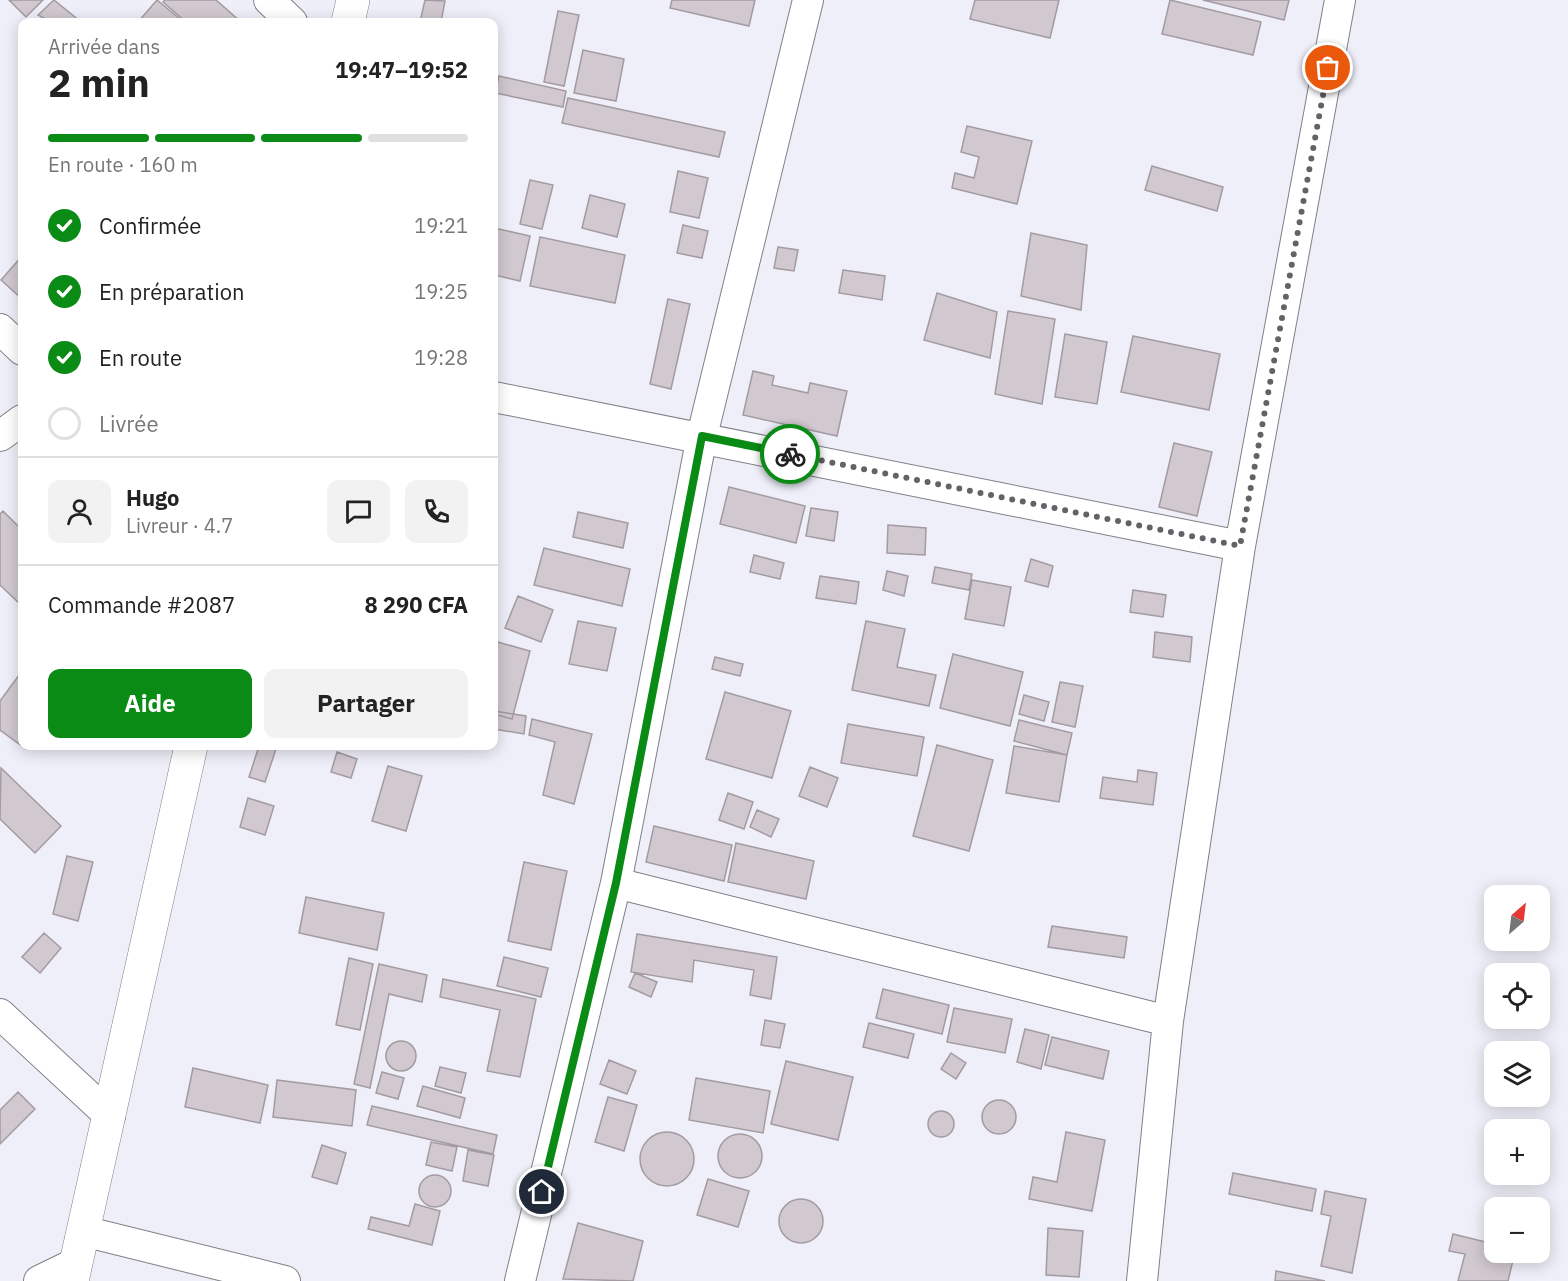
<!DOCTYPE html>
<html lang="fr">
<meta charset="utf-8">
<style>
:root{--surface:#fff;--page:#f2f2f2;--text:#222;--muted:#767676;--line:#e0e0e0;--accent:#0a8b15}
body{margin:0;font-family:"IBM Plex Sans",sans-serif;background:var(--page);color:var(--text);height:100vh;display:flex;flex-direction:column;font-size:22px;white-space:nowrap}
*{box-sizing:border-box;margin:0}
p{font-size:20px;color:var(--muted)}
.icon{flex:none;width:33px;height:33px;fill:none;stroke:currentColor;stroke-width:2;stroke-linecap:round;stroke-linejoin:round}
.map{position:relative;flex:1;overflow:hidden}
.panel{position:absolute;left:18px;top:18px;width:480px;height:732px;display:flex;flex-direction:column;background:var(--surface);border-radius:12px;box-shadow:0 3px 15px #0003}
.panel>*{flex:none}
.needle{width:39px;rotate:28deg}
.buttons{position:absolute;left:1484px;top:885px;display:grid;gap:12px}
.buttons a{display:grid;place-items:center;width:66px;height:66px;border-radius:12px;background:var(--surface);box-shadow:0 3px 15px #0003;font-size:30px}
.pin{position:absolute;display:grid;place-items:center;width:51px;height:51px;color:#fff;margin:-26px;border:3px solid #fff;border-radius:50%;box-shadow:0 2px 6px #0007}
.courier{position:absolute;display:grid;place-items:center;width:60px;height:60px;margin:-30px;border:4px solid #0a8b15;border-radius:50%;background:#fff;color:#222;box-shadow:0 2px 8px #0007}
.head em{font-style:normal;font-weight:700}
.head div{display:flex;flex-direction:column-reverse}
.head{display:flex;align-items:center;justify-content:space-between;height:102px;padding:0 30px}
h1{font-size:39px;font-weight:700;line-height:45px}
.bar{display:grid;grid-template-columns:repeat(4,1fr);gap:9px 6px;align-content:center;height:72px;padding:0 30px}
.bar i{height:8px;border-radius:4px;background:var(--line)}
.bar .active{background:var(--accent)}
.bar p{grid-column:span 4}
.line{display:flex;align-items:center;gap:15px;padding:0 30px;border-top:2px solid var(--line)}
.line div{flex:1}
.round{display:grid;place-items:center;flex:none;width:63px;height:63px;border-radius:12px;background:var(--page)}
ol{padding:0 30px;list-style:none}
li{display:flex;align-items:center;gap:18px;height:66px}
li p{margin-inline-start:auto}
li .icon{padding:6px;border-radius:50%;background:var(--accent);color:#fff;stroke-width:4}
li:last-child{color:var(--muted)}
li i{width:33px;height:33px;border:3px solid var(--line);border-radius:50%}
.cta{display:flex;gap:12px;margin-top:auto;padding:12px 30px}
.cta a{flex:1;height:69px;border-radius:12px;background:var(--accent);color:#fff;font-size:24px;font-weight:700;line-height:69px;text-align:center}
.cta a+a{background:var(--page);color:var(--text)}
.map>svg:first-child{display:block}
</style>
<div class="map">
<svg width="1568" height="1281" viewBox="0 0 1568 1281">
<rect width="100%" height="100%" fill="#efeff9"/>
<path fill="#d2c9d0" stroke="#a39ba1" stroke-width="1.5" d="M 9,0 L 43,0 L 26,17 Z
M 54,0 L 81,22 L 51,22 L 38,15 Z
M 157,0 L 181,20 L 179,22 L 138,22 Z
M 165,0 L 216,0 L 241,22 L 186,22 L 163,2 Z
M 425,0 L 445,1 L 441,22 L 420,22 Z
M 672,0 L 755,0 L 749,26 L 670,8 Z
M 975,0 L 1059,0 L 1050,38 L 970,19 Z
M 1170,0 L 1261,22 L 1253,55 L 1162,34 Z
M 1203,0 L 1289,0 L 1284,20 Z
M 558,11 L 579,15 L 564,86 L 544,82 Z
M 583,50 L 624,59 L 616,101 L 574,93 Z
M 499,76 L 566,91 L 563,107 L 495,93 Z
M 568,98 L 725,132 L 719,157 L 562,123 Z
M 967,126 L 1032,141 L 1017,204 L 952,188 L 955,173 L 974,178 L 979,157 L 961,152 Z
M 1152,166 L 1223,187 L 1217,211 L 1145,190 Z
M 678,171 L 708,178 L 699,218 L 670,212 Z
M 530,180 L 553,185 L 542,229 L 520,224 Z
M 590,195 L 625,204 L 617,237 L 582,228 Z
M 683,225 L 708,231 L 702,258 L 677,253 Z
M 494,228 L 530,236 L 520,281 L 494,275 Z
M 1031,233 L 1087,245 L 1081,310 L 1021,296 Z
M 540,237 L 625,255 L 615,303 L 530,286 Z
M 778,247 L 798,250 L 794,271 L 774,268 Z
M 22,256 L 22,299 L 1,280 Z
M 843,270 L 885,276 L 882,300 L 839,293 Z
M 937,293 L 997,312 L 990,358 L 924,340 Z
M 668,299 L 690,304 L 671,389 L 650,384 Z
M 1008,311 L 1055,319 L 1042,404 L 995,394 Z
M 1065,334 L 1107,342 L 1097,404 L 1055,397 Z
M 1133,336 L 1220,354 L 1209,410 L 1121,392 Z
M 753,371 L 774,376 L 772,385 L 808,393 L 810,383 L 847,391 L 837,436 L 743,415 Z
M 1174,443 L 1212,452 L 1197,516 L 1159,507 Z
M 729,487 L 805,506 L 796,543 L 720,524 Z
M 811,508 L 838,512 L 834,541 L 806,536 Z
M 3,511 L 22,530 L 20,604 L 0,585 L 0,514 Z
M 578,512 L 628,523 L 623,548 L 573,537 Z
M 888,525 L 926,528 L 925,555 L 887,553 Z
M 544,548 L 630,569 L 622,606 L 534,585 Z
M 754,555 L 784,563 L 780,579 L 750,572 Z
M 1031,559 L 1053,566 L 1048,587 L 1025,581 Z
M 935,567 L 972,574 L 969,590 L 932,583 Z
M 887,571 L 908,576 L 904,596 L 883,590 Z
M 820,576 L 859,582 L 856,604 L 816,598 Z
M 972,580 L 1011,587 L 1004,626 L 965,619 Z
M 1133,590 L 1166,595 L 1163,617 L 1130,612 Z
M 518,596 L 553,610 L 541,642 L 505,628 Z
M 578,621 L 616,628 L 607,671 L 569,664 Z
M 866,621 L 905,629 L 897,667 L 936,675 L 929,706 L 852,690 Z
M 1155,632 L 1192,637 L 1190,662 L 1153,657 Z
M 494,641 L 530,651 L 512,719 L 494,714 Z
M 953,654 L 1023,672 L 1010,726 L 940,708 Z
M 715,657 L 743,664 L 740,676 L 712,669 Z
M 22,671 L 22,746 L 29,746 L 26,749 L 0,730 L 0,701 Z
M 1060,682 L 1083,686 L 1075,727 L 1052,722 Z
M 725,692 L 791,711 L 772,778 L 706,759 Z
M 1024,695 L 1049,702 L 1044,721 L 1019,714 Z
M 494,711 L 526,716 L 524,734 L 494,729 Z
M 532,719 L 592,734 L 574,804 L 543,795 L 555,742 L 529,735 Z
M 1019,720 L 1072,733 L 1067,755 L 1014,741 Z
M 848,724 L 924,737 L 917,776 L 841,763 Z
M 937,745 L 993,760 L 969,851 L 913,836 Z
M 259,746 L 277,746 L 265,782 L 249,777 Z
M 1014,746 L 1067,755 L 1059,802 L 1006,793 Z
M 337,752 L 357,759 L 351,778 L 331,772 Z
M 388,766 L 422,776 L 406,831 L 372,821 Z
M 810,767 L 838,778 L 827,807 L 799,796 Z
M 1,768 L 61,826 L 35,853 L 0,819 Z
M 1138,770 L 1157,773 L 1153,805 L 1100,798 L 1103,777 L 1137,782 Z
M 728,793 L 753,802 L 744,829 L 719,820 Z
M 248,798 L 274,806 L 265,835 L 240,827 Z
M 757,810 L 779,819 L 771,837 L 750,827 Z
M 654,826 L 732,845 L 724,881 L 646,862 Z
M 736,843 L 814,861 L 806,899 L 728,882 Z
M 67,856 L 93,862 L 78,921 L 53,914 Z
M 524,862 L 567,871 L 551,950 L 508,941 Z
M 306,897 L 384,913 L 377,950 L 299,933 Z
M 1052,926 L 1127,937 L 1124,958 L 1048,947 Z
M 44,933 L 61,948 L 40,973 L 22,957 Z
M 637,934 L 777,957 L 771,999 L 750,995 L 754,970 L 694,960 L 692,982 L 631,972 Z
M 504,957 L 548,968 L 541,997 L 497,986 Z
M 349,958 L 373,964 L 360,1030 L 336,1025 Z
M 379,964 L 427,975 L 422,1002 L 389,994 L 370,1088 L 354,1084 Z
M 635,973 L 657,982 L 651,997 L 629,987 Z
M 443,979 L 536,999 L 520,1077 L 487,1071 L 500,1010 L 440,997 Z
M 883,989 L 949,1005 L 942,1034 L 876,1018 Z
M 954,1008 L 1012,1019 L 1005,1053 L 947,1042 Z
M 765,1020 L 785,1024 L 780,1048 L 761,1045 Z
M 869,1023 L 914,1034 L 908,1058 L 863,1047 Z
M 1025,1029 L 1049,1035 L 1041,1069 L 1017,1062 Z
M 1052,1037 L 1109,1051 L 1103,1079 L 1045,1065 Z
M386 1056a15 15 0 1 1 30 0a15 15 0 1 1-30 0Z
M 951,1053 L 966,1063 L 956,1079 L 941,1069 Z
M 609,1060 L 636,1071 L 627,1094 L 600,1084 Z
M 786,1061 L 853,1077 L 838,1140 L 771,1124 Z
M 440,1067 L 466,1073 L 461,1093 L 435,1086 Z
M 193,1068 L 268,1085 L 260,1123 L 185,1107 Z
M 382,1072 L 404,1078 L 398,1099 L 376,1093 Z
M 696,1078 L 770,1091 L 763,1133 L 689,1120 Z
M 277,1080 L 356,1090 L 352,1126 L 273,1117 Z
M 423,1086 L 465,1098 L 460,1118 L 417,1106 Z
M 18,1092 L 35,1109 L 0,1144 L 0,1110 Z
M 608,1097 L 637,1105 L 624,1151 L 595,1142 Z
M982 1117a17 17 0 1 1 34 0a17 17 0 1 1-34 0Z
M 372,1106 L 497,1135 L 493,1154 L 367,1125 Z
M928 1124a13 13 0 1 1 26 0a13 13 0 1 1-26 0Z
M 1066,1132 L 1105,1140 L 1092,1211 L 1029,1199 L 1033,1177 L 1057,1182 Z
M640 1159a27 27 0 1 1 54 0a27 27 0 1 1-54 0Z
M718 1156a22 22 0 1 1 44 0a22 22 0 1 1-44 0Z
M 431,1142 L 457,1147 L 452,1171 L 426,1165 Z
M 322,1145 L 346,1153 L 337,1184 L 312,1177 Z
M 468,1150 L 494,1155 L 488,1186 L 463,1181 Z
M 1233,1173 L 1316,1189 L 1312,1211 L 1229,1194 Z
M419 1191a16 16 0 1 1 32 0a16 16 0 1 1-32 0Z
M 708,1179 L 749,1191 L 738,1227 L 697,1215 Z
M 1325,1191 L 1366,1199 L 1352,1273 L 1321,1266 L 1331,1216 L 1321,1214 Z
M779 1221a22 22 0 1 1 44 0a22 22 0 1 1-44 0Z
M 415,1204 L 440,1211 L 432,1245 L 368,1229 L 371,1217 L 409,1226 Z
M 578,1223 L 643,1241 L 633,1281 L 563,1279 Z
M 1048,1228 L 1083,1231 L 1079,1277 L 1046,1275 Z
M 1453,1234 L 1494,1244 L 1494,1252 L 1515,1252 L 1508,1281 L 1458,1281 L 1465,1254 L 1449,1251 Z
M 1276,1271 L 1325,1281 L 1275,1281 Z"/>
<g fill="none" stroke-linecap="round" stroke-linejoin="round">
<g stroke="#7f8088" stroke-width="32">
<path id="street" d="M 269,0 L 292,22
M 0,329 L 22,350
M 494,397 L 1240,546
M 0,436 L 22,420
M 616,883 L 1168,1021
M 0,1014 L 110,1116
M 83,1231 L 285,1281
M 39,1281 L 76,1263
M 520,1281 L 616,883 L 702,436 L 808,0
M 1142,1281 L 1168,1021 L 1240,546 L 1340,0"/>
</g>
<g stroke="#7f8088" stroke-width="34">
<path id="secondary" d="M 348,22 L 353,0
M 72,1281 L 191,746"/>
</g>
<use href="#street" stroke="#fff" stroke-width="30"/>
<use href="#secondary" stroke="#fff" stroke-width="33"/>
</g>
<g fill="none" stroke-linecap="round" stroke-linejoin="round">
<path stroke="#626267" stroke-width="6" stroke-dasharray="0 10.8" d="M 790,454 L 1240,546 L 1328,68"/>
<path stroke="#0a8b15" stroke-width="8" d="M 542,1192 L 616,883 L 702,436 L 790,454"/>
</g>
</svg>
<div class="buttons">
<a><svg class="needle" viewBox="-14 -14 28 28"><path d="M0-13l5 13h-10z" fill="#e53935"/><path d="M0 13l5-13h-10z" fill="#767676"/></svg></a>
<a><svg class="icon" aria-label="locate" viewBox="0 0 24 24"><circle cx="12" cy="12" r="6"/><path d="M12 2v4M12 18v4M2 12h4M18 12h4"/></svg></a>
<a><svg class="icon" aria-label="layers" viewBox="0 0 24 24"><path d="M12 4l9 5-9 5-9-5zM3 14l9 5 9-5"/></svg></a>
<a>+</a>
<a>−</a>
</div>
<div class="pin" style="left:1328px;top:68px;background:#ea580c"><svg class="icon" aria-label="bag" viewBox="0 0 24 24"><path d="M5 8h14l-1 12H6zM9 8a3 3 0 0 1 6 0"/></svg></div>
<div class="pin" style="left:542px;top:1192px;background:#1f2937"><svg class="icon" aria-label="home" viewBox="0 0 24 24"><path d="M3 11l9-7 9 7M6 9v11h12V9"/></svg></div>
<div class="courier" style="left:790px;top:454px"><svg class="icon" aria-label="bike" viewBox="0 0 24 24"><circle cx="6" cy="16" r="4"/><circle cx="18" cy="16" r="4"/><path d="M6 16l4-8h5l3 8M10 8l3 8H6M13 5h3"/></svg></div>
<section class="panel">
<div class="head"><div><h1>2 min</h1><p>Arrivée dans</p></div><em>19:47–19:52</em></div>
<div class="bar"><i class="active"></i><i class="active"></i><i class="active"></i><i></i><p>En route · 160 m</p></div>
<ol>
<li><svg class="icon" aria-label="check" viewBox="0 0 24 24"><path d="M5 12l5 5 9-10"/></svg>Confirmée<p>19:21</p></li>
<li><svg class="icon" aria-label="check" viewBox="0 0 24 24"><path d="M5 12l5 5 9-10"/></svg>En préparation<p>19:25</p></li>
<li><svg class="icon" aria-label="check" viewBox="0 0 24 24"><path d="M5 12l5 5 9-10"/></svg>En route<p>19:28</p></li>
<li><i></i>Livrée</li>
</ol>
<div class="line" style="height:108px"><a class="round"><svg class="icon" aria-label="person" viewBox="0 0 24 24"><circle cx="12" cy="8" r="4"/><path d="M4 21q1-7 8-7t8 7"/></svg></a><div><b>Hugo</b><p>Livreur · 4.7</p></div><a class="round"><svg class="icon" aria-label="chat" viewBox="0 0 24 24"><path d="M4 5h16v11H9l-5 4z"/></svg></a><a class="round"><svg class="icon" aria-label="phone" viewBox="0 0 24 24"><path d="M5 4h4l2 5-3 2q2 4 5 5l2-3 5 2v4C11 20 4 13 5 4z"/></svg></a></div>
<div class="line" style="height:78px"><div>Commande #2087</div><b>8 290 CFA</b></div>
<div class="cta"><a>Aide</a><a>Partager</a></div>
</section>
</div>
